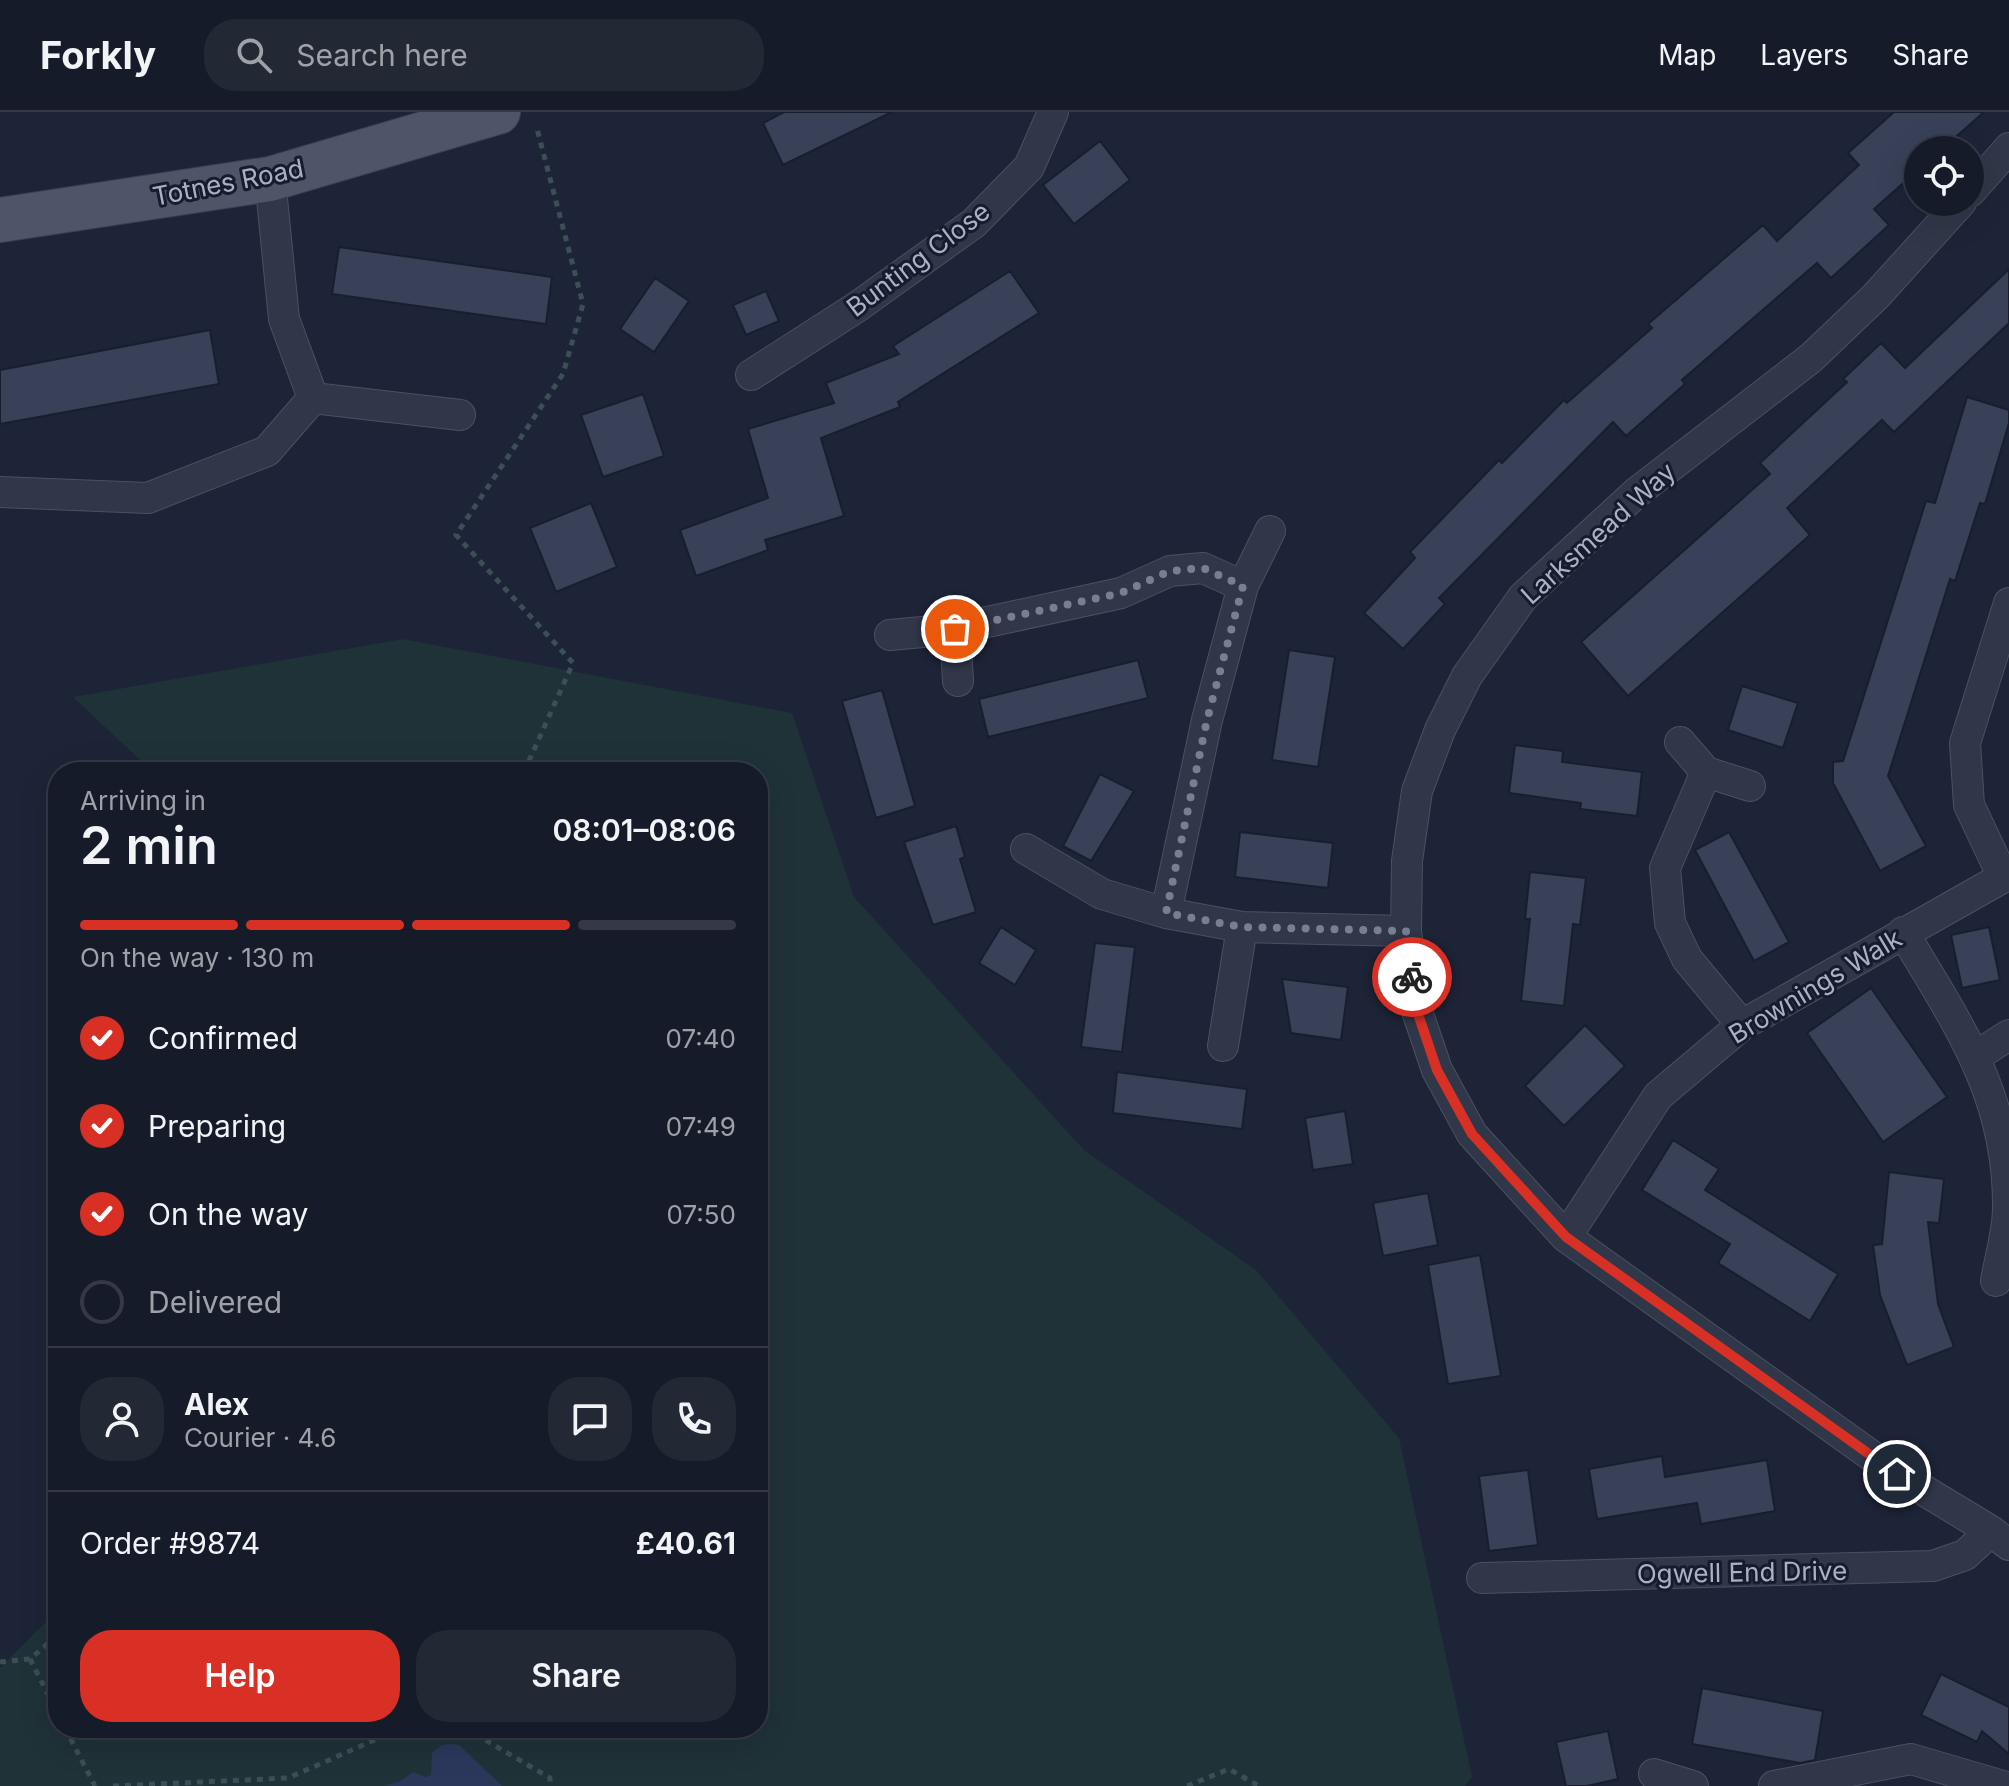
<!DOCTYPE html>
<meta charset="utf-8">
<style>
:root{--surface:#161b29;--page:#232835;--text:#f1f3f6;--muted:#9ea1a8;--line:#353946;--accent:#d93025}
body{margin:0;font-family:Inter,sans-serif;background:var(--page);color:var(--text);height:100vh;display:flex;flex-direction:column;font-size:30px;white-space:nowrap}
*{box-sizing:border-box;margin:0}
p{font-size:26px;color:var(--muted)}
.icon{flex:none;width:44px;height:44px;fill:none;stroke:currentColor;stroke-width:2;stroke-linecap:round;stroke-linejoin:round}
.map{position:relative;flex:1;overflow:hidden}
.panel{position:absolute;left:48px;top:650px;width:720px;height:976px;display:flex;flex-direction:column;background:var(--surface);border-radius:32px;box-shadow:0 8px 32px #0002,0 0 0 2px var(--line)}
.panel>*{flex:none}
.buttons{position:absolute;left:1904px;top:24px;display:grid;gap:16px}
.buttons a{display:grid;place-items:center;width:80px;height:80px;border-radius:50%;background:var(--surface);box-shadow:0 8px 32px #0002,0 0 0 2px var(--line);font-size:40px}
.pin{position:absolute;display:grid;place-items:center;width:68px;height:68px;color:#fff;margin:-34px;border:4px solid #fff;border-radius:50%;box-shadow:0 2px 8px #0007}
.courier{position:absolute;display:grid;place-items:center;width:80px;height:80px;margin:-40px;border:6px solid #d93025;border-radius:50%;background:#fff;color:#222;box-shadow:0 2px 10px #0007}
.summary em{font-style:normal;font-weight:600}
.summary div{display:flex;flex-direction:column-reverse}
.summary{display:flex;align-items:center;justify-content:space-between;height:136px;padding:0 32px}
h1{font-size:52px;font-weight:600;line-height:60px}
.bar{display:grid;grid-template-columns:repeat(4,1fr);gap:12px 8px;align-content:center;height:96px;padding:0 32px}
.bar i{height:10px;border-radius:6px;background:var(--line)}
.bar .selected{background:var(--accent)}
.bar p{grid-column:span 4}
.line{display:flex;align-items:center;gap:20px;padding:0 32px;border-top:2px solid var(--line)}
.line div{flex:1}
.round{display:grid;place-items:center;flex:none;width:84px;height:84px;border-radius:32px;background:var(--page)}
ol{padding:0 32px;list-style:none}
li{display:flex;align-items:center;gap:24px;height:88px}
li p{margin-inline-start:auto}
li .icon{padding:8px;border-radius:50%;background:var(--accent);color:#fff;stroke-width:4}
li:last-child{color:var(--muted)}
li i{width:44px;height:44px;border:4px solid var(--line);border-radius:50%}
.primary-button{display:flex;gap:16px;margin-top:auto;padding:16px 32px}
.primary-button a{flex:1;height:92px;border-radius:32px;background:var(--accent);color:#fff;font-size:32px;font-weight:600;line-height:92px;text-align:center}
.primary-button a+a{background:var(--page);color:var(--text)}
header{display:flex;align-items:center;gap:48px;box-sizing:border-box;height:112px;padding:0 40px;background:var(--surface);border-bottom:2px solid var(--line)}
header strong{font-size:38px}
nav{display:flex;gap:44px;margin-inline-start:auto;font-size:28px}
.search{width:560px;height:72px;background:var(--page);display:flex;align-items:center;gap:20px;box-sizing:border-box;padding:0 28px;border-radius:32px;color:var(--muted);font-size:30px}
.map>svg:first-child{display:block}
</style>
<header>
<strong>Forkly</strong>
<div class="search"><svg class="icon" aria-label="search" viewBox="0 0 24 24"><circle cx="10" cy="10" r="6"/><path d="M15 15l6 6"/></svg>Search here</div>
<nav><a>Map</a><a>Layers</a><a>Share</a></nav>
</header>
<div class="map">
<svg width="2009" height="1674" viewBox="0 0 2009 1674">
<rect width="100%" height="100%" fill="#1d2437"/>
<path fill="#1f3238" d="M 403,527 L 792,601 L 854,785 L 1084,1038 L 1256,1158 L 1399,1326 L 1472,1665 L 1465,1674 L 0,1674 L 0,1556 L 58,1497 L 58,1616 L 758,1616 L 758,660 L 153,660 L 73,585 Z"/>
<path fill="#2b385c" d="M 451,1632 L 459,1633 L 502,1674 L 384,1674 L 401,1669 L 413,1660 L 425,1665 L 431,1663 L 432,1641 L 442,1633 Z"/>
<path fill="#384158" stroke="#181e2e" stroke-width="2" d="M 784,0 L 892,0 L 783,53 L 763,11 Z
M 1894,0 L 1984,0 L 1941,38 L 1918,38 L 1918,58 L 1874,97 L 1889,113 L 1831,166 L 1817,151 L 1682,268 L 1685,272 L 1626,324 L 1613,310 L 1439,486 L 1445,492 L 1403,537 L 1364,501 L 1415,446 L 1410,440 L 1499,348 L 1502,351 L 1564,288 L 1567,291 L 1652,216 L 1648,212 L 1763,113 L 1777,129 L 1859,53 L 1848,41 Z
M 1100,29 L 1130,68 L 1074,112 L 1043,73 Z
M 339,135 L 552,165 L 546,212 L 332,182 Z
M 2009,157 L 2009,211 L 1894,320 L 1882,308 L 1787,396 L 1810,423 L 1628,584 L 1581,530 L 1770,362 L 1760,351 L 1847,270 L 1843,267 L 1881,231 L 1905,256 Z
M 1010,159 L 1039,201 L 898,290 L 900,295 L 821,326 L 844,404 L 765,428 L 768,438 L 696,464 L 680,418 L 768,386 L 748,317 L 834,291 L 826,271 L 899,242 L 893,234 Z
M 655,166 L 689,189 L 654,240 L 620,217 Z
M 766,179 L 779,209 L 746,223 L 733,193 Z
M 210,218 L 219,272 L 0,312 L 0,258 Z
M 643,282 L 664,344 L 603,365 L 581,303 Z
M 1967,285 L 2009,298 L 2009,311 L 1985,392 L 1980,391 L 1955,469 L 1950,467 L 1888,664 L 1926,734 L 1880,759 L 1833,671 L 1833,650 L 1843,649 L 1926,389 L 1935,391 Z
M 591,391 L 617,455 L 556,480 L 530,416 Z
M 1289,538 L 1335,545 L 1318,655 L 1272,648 Z
M 1138,548 L 1148,586 L 988,625 L 979,587 Z
M 1742,574 L 1798,591 L 1783,636 L 1728,618 Z
M 882,578 L 915,694 L 876,706 L 842,589 Z
M 1515,633 L 1563,639 L 1562,650 L 1642,660 L 1637,704 L 1580,697 L 1581,691 L 1509,681 Z
M 1100,662 L 1134,679 L 1091,749 L 1063,734 Z
M 956,714 L 965,745 L 960,747 L 976,800 L 933,813 L 904,730 Z
M 1240,720 L 1333,731 L 1328,776 L 1235,765 Z
M 1729,720 L 1789,830 L 1754,849 L 1695,738 Z
M 1530,760 L 1586,766 L 1580,813 L 1573,812 L 1564,894 L 1521,889 L 1530,807 L 1525,807 Z
M 1001,815 L 1036,838 L 1015,873 L 979,851 Z
M 1989,815 L 2000,868 L 1962,876 L 1951,823 Z
M 1095,831 L 1135,835 L 1122,940 L 1081,935 Z
M 1282,867 L 1348,875 L 1341,928 L 1291,921 Z
M 1871,876 L 1947,985 L 1883,1030 L 1807,921 Z
M 1585,913 L 1625,954 L 1564,1014 L 1525,974 Z
M 1117,960 L 1247,977 L 1242,1017 L 1113,1001 Z
M 1345,999 L 1353,1052 L 1313,1058 L 1305,1006 Z
M 1673,1028 L 1719,1057 L 1705,1078 L 1838,1162 L 1810,1209 L 1718,1151 L 1730,1132 L 1642,1078 Z
M 1889,1060 L 1944,1067 L 1939,1111 L 1928,1110 L 1938,1192 L 1954,1235 L 1907,1253 L 1880,1183 L 1873,1133 L 1882,1132 Z
M 1428,1081 L 1438,1133 L 1383,1144 L 1373,1091 Z
M 1480,1143 L 1501,1264 L 1448,1272 L 1428,1153 Z
M 1662,1344 L 1665,1365 L 1767,1348 L 1775,1399 L 1701,1412 L 1697,1391 L 1597,1407 L 1589,1357 Z
M 1528,1358 L 1538,1433 L 1489,1439 L 1479,1364 Z
M 1941,1562 L 2009,1595 L 2009,1642 L 1982,1619 L 1977,1630 L 1921,1603 Z
M 1702,1576 L 1823,1599 L 1815,1648 L 1800,1651 L 1692,1632 Z
M 1608,1619 L 1618,1667 L 1587,1674 L 1566,1674 L 1556,1630 Z"/>
<g fill="none" stroke-linecap="round" stroke-linejoin="round">
<g stroke="#4b5163" stroke-width="32">
<path id="street" d="M 1970,80 L 2009,36
M 1961,90 L 1876,184 L 1811,246 L 1636,381 L 1523,485 L 1467,564 L 1440,618 L 1417,679 L 1407,749 L 1406,819 L 1417,899 L 1437,958 L 1472,1022 L 1566,1125 L 1897,1362 L 1991,1419 L 2009,1433
M 751,263 L 857,195 L 974,111 L 1029,55 L 1053,0
M 313,286 L 460,303
M 0,380 L 148,386 L 267,339 L 313,286 L 284,207 L 270,67
M 1243,474 L 1270,419
M 955,517 L 958,569
M 890,523 L 955,517 L 1121,481 L 1170,459 L 1203,456 L 1243,474 L 1207,608 L 1166,801 L 1242,815 L 1406,819
M 1680,630 L 1706,660 L 1750,674
M 1706,660 L 1665,756 L 1670,811 L 1687,847 L 1742,913
M 1026,737 L 1102,782 L 1166,801
M 2003,765 L 1969,693 L 1965,631 L 2009,491
M 1903,820 C 1958,913 2009,983 2008,1096 C 2008,1120 2000,1145 1996,1169
M 1223,934 L 1242,815
M 1976,944 L 2009,923
M 1566,1125 L 1658,984 L 1742,913 L 2009,762
M 1482,1466 L 1933,1454 L 1965,1443 L 1991,1419
M 1654,1662 L 1693,1674
M 1774,1674 L 1911,1647 L 2003,1674"/>
</g>
<g stroke="#3a4051" stroke-width="46">
<path id="primary" d="M 0,108 L 270,67 L 498,0"/>
</g>
<path stroke="#3c4f56" stroke-width="5" stroke-dasharray="6 6" stroke-linecap="butt" d="M 524,660 L 573,551 L 456,423 L 563,262 L 583,192 L 536,13
M 30,1547 L 58,1602
M 0,1550 L 30,1547 L 58,1523
M 65,1616 L 95,1674
M 465,1616 L 550,1666 L 550,1674
M 113,1674 L 288,1666 L 402,1616
M 1187,1674 L 1229,1657 L 1259,1674"/>
<use href="#street" stroke="#303748" stroke-width="30"/>
<use href="#primary" stroke="#4e5568" stroke-width="44"/>
</g>
<g fill="none" stroke-linecap="round" stroke-linejoin="round">
<path stroke="#797f93" stroke-width="8" stroke-dasharray="0 14.4" d="M 955,517 L 1121,481 L 1170,459 L 1203,456 L 1243,474 L 1207,608 L 1166,801 L 1242,815 L 1406,819 L 1412,865"/>
<path stroke="#d93025" stroke-width="10" d="M 1412,865 L 1417,899 L 1437,958 L 1472,1022 L 1566,1125 L 1897,1362"/>
</g>
<g text-anchor="middle" dominant-baseline="central" stroke-width="6" stroke-linejoin="round" paint-order="stroke">
<g font-size="26" fill="#aab0c5" stroke="#161c2c">
<text transform="translate(228 70) rotate(-11)">Totnes Road</text>
<text transform="translate(918 147) rotate(-37)">Bunting Close</text>
<text transform="translate(1598 421) rotate(-42)">Larksmead Way</text>
<text transform="translate(1815 874) rotate(-31)">Brownings Walk</text>
<text transform="translate(1742 1460) rotate(-1)">Ogwell End Drive</text>
</g>
</g>
</svg>
<div class="buttons">
<a><svg class="icon" aria-label="locate" viewBox="0 0 24 24"><circle cx="12" cy="12" r="6"/><path d="M12 2v4M12 18v4M2 12h4M18 12h4"/></svg></a>
</div>
<div class="pin" style="left:955px;top:517px;background:#ea580c"><svg class="icon" aria-label="bag" viewBox="0 0 24 24"><path d="M5 8h14l-1 12H6zM9 8a3 3 0 0 1 6 0"/></svg></div>
<div class="pin" style="left:1897px;top:1362px;background:#1f2937"><svg class="icon" aria-label="home" viewBox="0 0 24 24"><path d="M3 11l9-7 9 7M6 9v11h12V9"/></svg></div>
<div class="courier" style="left:1412px;top:865px"><svg class="icon" aria-label="bike" viewBox="0 0 24 24"><circle cx="6" cy="16" r="4"/><circle cx="18" cy="16" r="4"/><path d="M6 16l4-8h5l3 8M10 8l3 8H6M13 5h3"/></svg></div>
<section class="panel">
<div class="summary"><div><h1>2 min</h1><p>Arriving in</p></div><em>08:01–08:06</em></div>
<div class="bar"><i class="selected"></i><i class="selected"></i><i class="selected"></i><i></i><p>On the way · 130 m</p></div>
<ol>
<li><svg class="icon" aria-label="check" viewBox="0 0 24 24"><path d="M5 12l5 5 9-10"/></svg>Confirmed<p>07:40</p></li>
<li><svg class="icon" aria-label="check" viewBox="0 0 24 24"><path d="M5 12l5 5 9-10"/></svg>Preparing<p>07:49</p></li>
<li><svg class="icon" aria-label="check" viewBox="0 0 24 24"><path d="M5 12l5 5 9-10"/></svg>On the way<p>07:50</p></li>
<li><i></i>Delivered</li>
</ol>
<div class="line" style="height:144px"><a class="round"><svg class="icon" aria-label="person" viewBox="0 0 24 24"><circle cx="12" cy="8" r="4"/><path d="M4 21q1-7 8-7t8 7"/></svg></a><div><b>Alex</b><p>Courier · 4.6</p></div><a class="round"><svg class="icon" aria-label="chat" viewBox="0 0 24 24"><path d="M4 5h16v11H9l-5 4z"/></svg></a><a class="round"><svg class="icon" aria-label="phone" viewBox="0 0 24 24"><path d="M5 4h4l2 5-3 2q2 4 5 5l2-3 5 2v4C11 20 4 13 5 4z"/></svg></a></div>
<div class="line" style="height:104px"><div>Order #9874</div><b>£40.61</b></div>
<div class="primary-button"><a>Help</a><a>Share</a></div>
</section>
</div>
